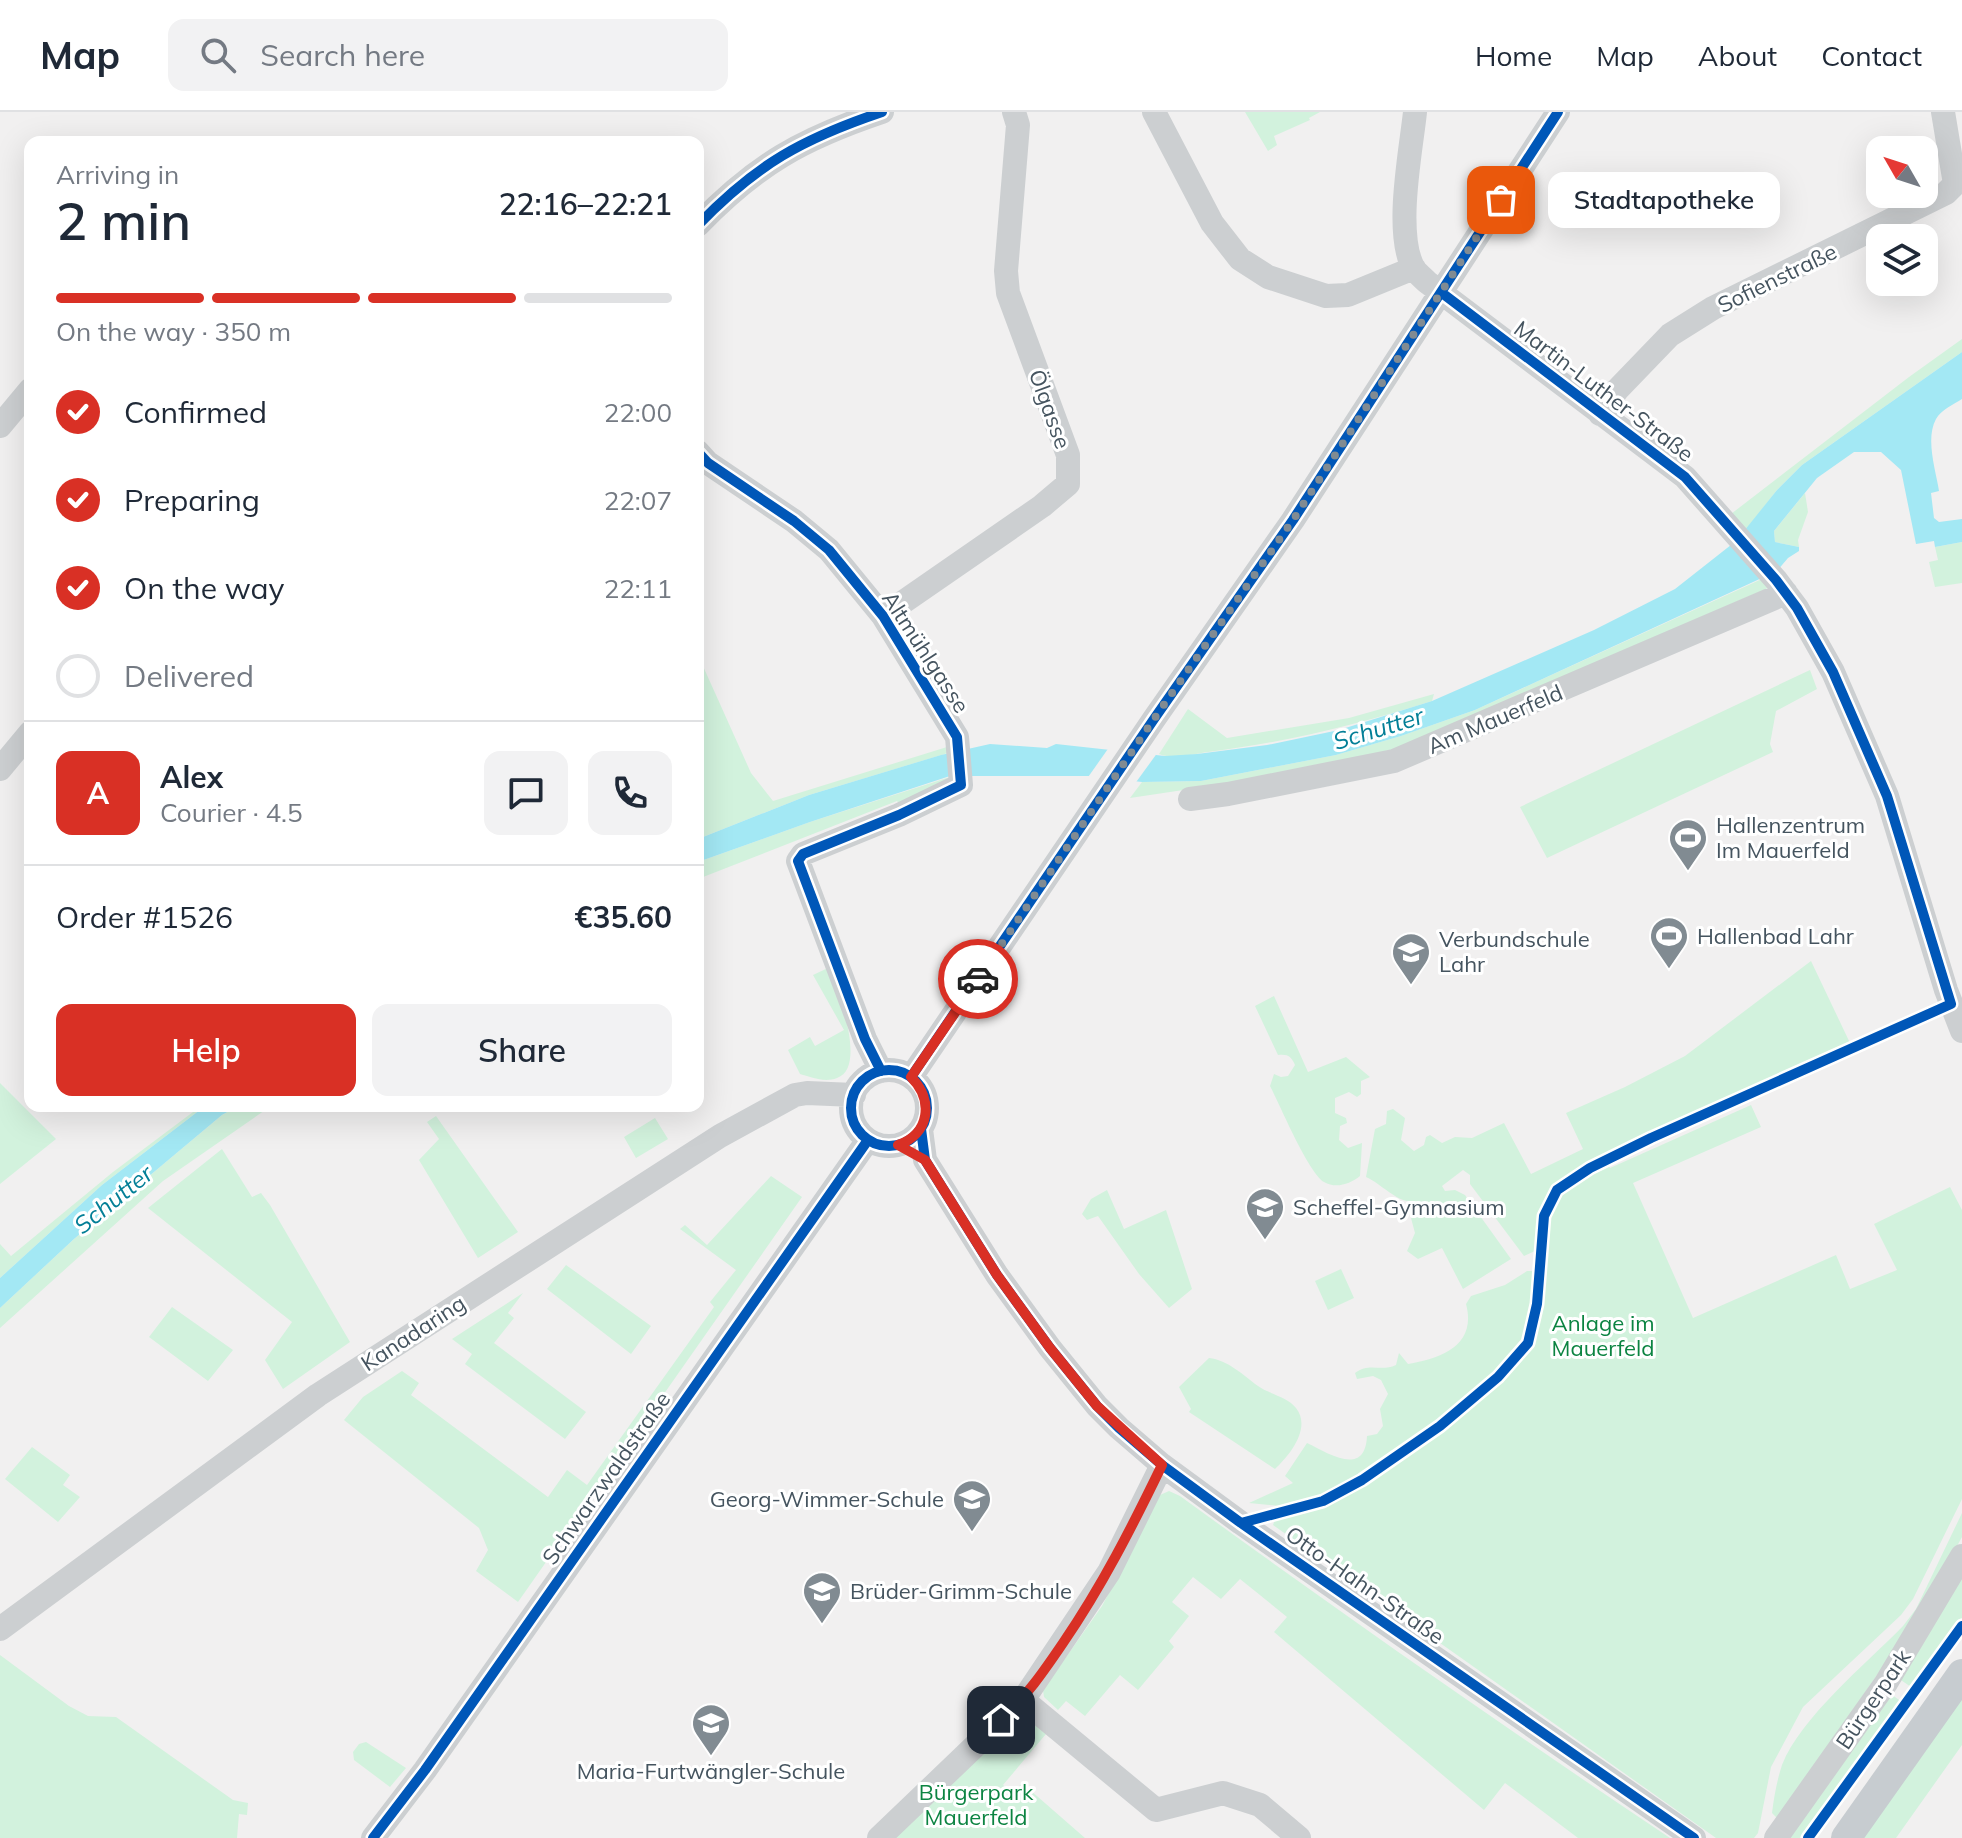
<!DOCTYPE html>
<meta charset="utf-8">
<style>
:root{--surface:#fff;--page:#f2f2f3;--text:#1f2937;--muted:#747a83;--line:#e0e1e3;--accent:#d93025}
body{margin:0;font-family:Mulish,sans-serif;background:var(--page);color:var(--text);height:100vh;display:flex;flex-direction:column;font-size:30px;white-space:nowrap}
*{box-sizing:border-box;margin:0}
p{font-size:26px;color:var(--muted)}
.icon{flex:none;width:44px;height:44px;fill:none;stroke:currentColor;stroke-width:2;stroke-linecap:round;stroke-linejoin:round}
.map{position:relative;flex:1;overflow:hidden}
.side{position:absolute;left:24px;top:24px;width:680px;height:976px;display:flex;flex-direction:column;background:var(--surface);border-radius:16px;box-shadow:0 8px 32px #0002}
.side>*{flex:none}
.needle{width:52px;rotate:309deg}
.buttons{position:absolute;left:1866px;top:24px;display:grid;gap:16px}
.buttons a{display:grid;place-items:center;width:72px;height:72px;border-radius:16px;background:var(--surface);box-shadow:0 8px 32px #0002;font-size:40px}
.pin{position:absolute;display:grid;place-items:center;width:68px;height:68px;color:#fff;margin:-34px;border-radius:16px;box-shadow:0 4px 12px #0006}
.courier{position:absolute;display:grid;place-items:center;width:80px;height:80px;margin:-40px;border:6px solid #d93025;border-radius:50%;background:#fff;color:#222;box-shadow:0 2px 10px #0007}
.bubble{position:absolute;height:56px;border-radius:16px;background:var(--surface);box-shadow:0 8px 32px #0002;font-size:26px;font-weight:600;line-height:56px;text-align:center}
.head em{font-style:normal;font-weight:600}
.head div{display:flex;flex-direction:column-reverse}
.head{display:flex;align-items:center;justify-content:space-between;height:136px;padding:0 32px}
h1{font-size:52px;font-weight:600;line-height:60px}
.bar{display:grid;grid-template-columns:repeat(4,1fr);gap:12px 8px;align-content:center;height:96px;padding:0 32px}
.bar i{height:10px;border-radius:6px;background:var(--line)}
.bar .active{background:var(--accent)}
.bar p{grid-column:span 4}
.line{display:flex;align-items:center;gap:20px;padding:0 32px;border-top:2px solid var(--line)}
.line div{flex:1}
.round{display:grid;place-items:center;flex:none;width:84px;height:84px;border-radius:16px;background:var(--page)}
ol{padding:0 32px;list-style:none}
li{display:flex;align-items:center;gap:24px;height:88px}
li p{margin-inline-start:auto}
li .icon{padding:8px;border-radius:50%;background:var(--accent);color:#fff;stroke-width:4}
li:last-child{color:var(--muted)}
li i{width:44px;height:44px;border:4px solid var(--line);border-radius:50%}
.action{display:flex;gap:16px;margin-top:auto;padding:16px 32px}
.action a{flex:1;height:92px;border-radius:16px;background:var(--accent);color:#fff;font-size:32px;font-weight:600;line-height:92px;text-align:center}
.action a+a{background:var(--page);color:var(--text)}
header{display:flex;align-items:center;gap:48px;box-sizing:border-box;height:112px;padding:0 40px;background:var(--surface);border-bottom:2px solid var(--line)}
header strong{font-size:38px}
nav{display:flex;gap:44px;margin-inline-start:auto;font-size:28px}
.search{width:560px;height:72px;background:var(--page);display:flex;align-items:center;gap:20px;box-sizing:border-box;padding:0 28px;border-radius:16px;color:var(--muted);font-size:30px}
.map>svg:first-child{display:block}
</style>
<header>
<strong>Map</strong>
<div class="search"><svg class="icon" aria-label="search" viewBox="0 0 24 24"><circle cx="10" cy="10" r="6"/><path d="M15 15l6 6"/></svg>Search here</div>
<nav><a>Home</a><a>Map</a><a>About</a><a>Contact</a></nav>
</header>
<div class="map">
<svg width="1962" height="1726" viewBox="0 0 1962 1726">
<rect width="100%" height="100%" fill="#f1f0f0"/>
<path fill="#d2f2dd" d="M 1245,0 L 1320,0 L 1309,6 L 1310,8 L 1274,24 L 1277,33 L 1268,39 Z
M 1962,227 L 1962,240 L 1802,353 L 1777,378 L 1745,419 L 1731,402 L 1909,265 Z
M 1805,381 L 1808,400 L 1798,428 L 1799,435 L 1775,430 L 1774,419 Z
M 1962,430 L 1962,471 L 1935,475 L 1929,450 L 1938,448 L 1935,435 Z
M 1764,466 L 1771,473 L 1766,477 L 1398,636 L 1297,661 L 1130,686 L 1142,670 L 1201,669 L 1336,643 L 1401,624 L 1475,598 Z
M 698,543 L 751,661 L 773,689 L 947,635 L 948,641 L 809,683 L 698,727 Z
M 1810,558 L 1817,577 L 1776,599 L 1770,632 L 1773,640 L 1547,746 L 1520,695 Z
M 1434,582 L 1432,589 C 1356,613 1288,630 1208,640 C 1194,642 1173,648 1159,642 L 1188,597 L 1227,626 L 1349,606 Z
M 953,664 L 902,695 L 897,689 L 698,767 L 698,750 L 810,710 Z
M 1811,849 L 1850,931 L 1603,1042 L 1610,1056 L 1751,993 L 1761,1015 L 1633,1071 L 1693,1206 L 1836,1143 L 1850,1177 L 1897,1158 L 1874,1112 L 1950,1075 L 1962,1098 L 1962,1387 L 1913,1487 L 1901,1503 L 1803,1595 L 1771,1655 L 1758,1721 L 1754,1726 L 1716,1726 L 1273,1413 L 1280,1394 L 1249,1391 L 1293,1371 L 1285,1364 L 1307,1331 C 1328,1341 1365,1366 1367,1324 L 1377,1322 L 1383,1314 L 1380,1297 L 1388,1282 L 1381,1268 L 1373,1264 L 1357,1267 L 1355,1261 C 1369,1250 1381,1260 1396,1253 L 1399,1241 L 1408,1252 C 1442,1246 1477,1233 1466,1192 L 1471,1184 L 1505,1173 L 1527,1159 L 1534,1159 L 1535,1139 L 1524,1144 L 1470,1072 L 1470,1063 L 1463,1058 L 1442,1074 L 1445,1079 L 1455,1078 L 1465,1083 L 1511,1147 L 1463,1177 L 1442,1136 L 1418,1147 L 1407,1139 L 1415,1121 L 1411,1106 L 1417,1097 L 1412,1090 C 1394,1088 1383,1073 1366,1065 L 1375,1017 L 1386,1012 L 1387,999 L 1393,997 L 1405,1006 L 1401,1028 L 1414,1039 L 1424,1033 L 1426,1025 L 1430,1023 L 1442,1031 L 1455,1025 L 1472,1026 L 1504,1011 L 1531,1062 L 1583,1037 L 1566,1001 L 1625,975 L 1685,944 Z
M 830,855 C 837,877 868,956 837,966 C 824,971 811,965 800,962 L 788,938 L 810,925 L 815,934 L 844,918 L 813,863 Z
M 1274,884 L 1308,960 L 1346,945 L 1370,965 L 1361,969 L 1361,982 L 1357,985 L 1349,980 L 1335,986 L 1335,1001 L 1346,1006 L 1347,1011 L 1340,1014 L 1339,1028 L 1348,1036 L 1362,1031 L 1360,1064 C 1350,1072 1336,1077 1324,1070 C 1308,1060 1280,993 1270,974 L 1274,962 L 1281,965 L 1288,964 L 1295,953 C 1291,944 1288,942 1278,943 L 1255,894 Z
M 0,971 L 56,1027 L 0,1072 Z
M 201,994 L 205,994 L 102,1073 L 0,1166 L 0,1132 L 11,1144 L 113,1060 Z
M 238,994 L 271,994 L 163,1069 L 0,1216 L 0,1196 L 74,1127 L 222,1003 Z
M 436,1004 L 518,1120 L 478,1146 L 419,1048 L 439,1027 L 427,1010 Z
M 655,1006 L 668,1027 L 636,1046 L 624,1025 Z
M 222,1037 L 252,1085 L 261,1081 L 270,1093 L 350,1230 L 283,1277 L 265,1248 L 292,1210 L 148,1096 Z
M 771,1064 L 802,1085 L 518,1490 L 476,1459 L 488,1438 L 479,1416 L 344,1308 L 363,1285 L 402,1259 L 419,1271 L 411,1283 L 548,1385 L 567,1358 L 587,1373 L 714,1195 L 710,1190 L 736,1158 L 680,1117 L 685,1113 L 707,1133 Z
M 1107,1078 L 1124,1117 L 1166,1098 L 1192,1177 L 1169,1196 L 1139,1162 L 1098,1104 L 1087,1108 L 1082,1102 L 1091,1087 Z
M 566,1153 L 651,1214 L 631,1242 L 547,1177 Z
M 1341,1157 L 1354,1186 L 1328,1198 L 1315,1169 Z
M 523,1181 L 508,1201 L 514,1206 L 494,1231 L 586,1300 L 565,1327 L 465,1252 L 472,1242 L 452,1227 Z
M 172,1195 L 233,1238 L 208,1269 L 149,1225 Z
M 1209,1246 C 1228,1248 1243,1263 1258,1274 C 1269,1282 1288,1285 1296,1296 C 1312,1316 1289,1344 1275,1357 L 1189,1300 L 1191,1297 L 1179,1275 Z
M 32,1335 L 70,1363 L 63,1373 L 80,1385 L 58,1410 L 5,1367 Z
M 1169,1379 L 1180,1384 C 1341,1501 1504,1615 1670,1726 L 1578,1726 L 1505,1671 L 1484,1698 L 1274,1520 L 1287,1505 L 1240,1467 L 1221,1487 L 1193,1465 L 1172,1490 L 1189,1504 L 1169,1529 L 1174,1535 L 1138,1578 L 1120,1563 L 1085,1604 L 1066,1589 L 1058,1598 L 1044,1585 L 1043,1578 L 1102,1494 L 1160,1383 Z
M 1962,1401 L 1962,1425 L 1921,1499 L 1778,1707 L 1772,1701 C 1774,1685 1777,1668 1782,1653 C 1800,1606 1867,1551 1903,1514 L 1916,1497 Z
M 1962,1459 L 1962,1506 L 1911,1575 L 1898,1566 Z
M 0,1543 L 69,1594 L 88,1604 L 116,1605 L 233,1688 L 248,1691 L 247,1703 L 239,1702 L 237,1726 L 0,1726 Z
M 1888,1580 L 1902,1590 L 1800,1726 L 1786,1726 Z
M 1962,1583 L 1962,1633 L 1896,1726 L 1860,1726 Z
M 1019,1600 L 1046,1622 L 1003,1673 L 1013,1681 L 1022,1671 L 1085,1726 L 893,1726 Z
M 366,1630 L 406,1656 L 390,1675 L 354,1648 L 353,1640 L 359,1632 Z"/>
<path fill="#a3e8f4" d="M 1962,240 L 1962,287 C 1954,292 1941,298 1936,307 C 1925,327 1936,359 1939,379 L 1931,381 L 1934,406 L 1939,410 L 1962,407 L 1962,430 L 1935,435 L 1934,429 L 1916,432 L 1901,358 L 1881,340 L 1854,340 L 1817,366 L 1774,419 L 1775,430 L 1799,435 L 1799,439 L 1788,446 L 1777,459 L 1475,598 L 1401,624 L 1336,643 L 1201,669 L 1142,670 L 1089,664 L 950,664 L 810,710 L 698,750 L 698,727 L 809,683 L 941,643 L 990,632 L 1047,636 L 1056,632 L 1165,644 L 1197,642 L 1267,633 L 1339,618 L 1432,589 L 1594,518 L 1675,477 L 1736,429 L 1777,378 L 1802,353 Z
M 205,994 L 238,994 L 222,1003 L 74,1127 L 0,1196 L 0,1166 L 102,1073 Z"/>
<path fill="#f1f0f0" d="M 1110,634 L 1158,640 L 1134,673 L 1086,668 Z"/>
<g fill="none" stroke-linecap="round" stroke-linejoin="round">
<path stroke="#cccfd1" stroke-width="24" d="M 1154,0 L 1212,111 L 1240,147 L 1268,165 L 1326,184 L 1348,183 L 1414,156
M 1415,0 C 1411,39 1394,122 1414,157 C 1417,161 1423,166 1427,170 L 1685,365 L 1776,468 L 1797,496 L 1833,560 L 1887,684 L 1946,878 L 1962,919
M 698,113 C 757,52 802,27 882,0
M 1600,302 L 1617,278 L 1670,223 L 1713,196 L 1946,81 L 1955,72 L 1943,0
M 0,314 L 30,278
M 698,340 L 708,351 L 794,409 L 829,438 L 883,504 L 957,625 L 961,673 L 899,703 L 803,742 L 798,749 L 865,927 L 881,959
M 883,504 L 1042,394 L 1068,372 L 1068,343 L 1008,181 L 1006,159 L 1018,13 L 1014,0
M 0,657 L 30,621
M 1190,687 L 1228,682 L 1394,649 L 1786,481
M851 996a38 38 0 1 1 76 0a38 38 0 1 1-76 0Z
M 911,965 L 1154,607 L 1293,408 L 1558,0
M 921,1017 L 925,1048 L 997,1163 L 1050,1236 L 1097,1294 L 1119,1316 L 1162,1353 L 1241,1411 L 1694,1726
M 1162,1353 L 1109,1460 L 1023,1588 L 1156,1698 L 1223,1681 L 1260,1693 L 1299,1726
M 0,1517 L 318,1283 L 720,1024 L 795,983 L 807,981 L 854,983
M 373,1726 L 425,1658 L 868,1028
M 879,1726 L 1023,1588
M 1776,1726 L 1886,1571 L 1962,1444"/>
<path stroke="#c7ccd0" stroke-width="30" d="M 1846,1726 L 1962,1562"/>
<g stroke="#fff" stroke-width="15">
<path id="cycleway" d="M 698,113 C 757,52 802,27 882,0
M 698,340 L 708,351 L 794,409 L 829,438 L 883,504 L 957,625 L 961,673 L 899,703 L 803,742 L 798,749 L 865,927 L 881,959
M851 996a38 38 0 1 1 76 0a38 38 0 1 1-76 0Z
M 911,965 L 1154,607 L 1293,408 L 1558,0
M 921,1017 L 925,1048 L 997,1163 L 1050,1236 L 1097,1294 L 1119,1316 L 1162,1353 L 1241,1411 L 1694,1726
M 1241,1411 L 1323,1389 L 1362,1368 L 1440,1314 L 1498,1265 L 1528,1231 L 1537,1192 L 1544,1104 L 1557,1078 L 1590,1056 L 1651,1026 L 1951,892 L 1887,684 L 1833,560 L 1797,496 L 1776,468 L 1685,365 L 1442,181
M 373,1726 L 425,1658 L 868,1028
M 1808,1726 L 1962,1514"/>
</g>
<use href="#cycleway" stroke="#0057b8" stroke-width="10"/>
</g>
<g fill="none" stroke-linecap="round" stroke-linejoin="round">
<path stroke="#818b92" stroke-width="8" stroke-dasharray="0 14.4" d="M 978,867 L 1154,607 L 1293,408 L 1501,88"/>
<path stroke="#d93025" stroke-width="10" d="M 978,867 L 911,965 C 934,988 930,1022 898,1033 L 925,1048 L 997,1163 L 1050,1236 L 1097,1294 L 1162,1353 C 1132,1415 1102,1474 1063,1531 C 1044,1559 1026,1585 1001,1608"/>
</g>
<defs>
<g id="stadium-pin" transform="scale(2)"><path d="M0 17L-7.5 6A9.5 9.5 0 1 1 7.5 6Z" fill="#818b92" stroke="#fff"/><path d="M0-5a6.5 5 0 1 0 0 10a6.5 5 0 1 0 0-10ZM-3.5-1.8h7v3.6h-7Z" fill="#fff"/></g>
<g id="school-pin" transform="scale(2)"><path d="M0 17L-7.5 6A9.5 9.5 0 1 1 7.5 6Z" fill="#818b92" stroke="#fff"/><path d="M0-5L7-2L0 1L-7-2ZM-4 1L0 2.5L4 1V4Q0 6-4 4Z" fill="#fff"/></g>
</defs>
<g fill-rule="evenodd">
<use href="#stadium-pin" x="1688" y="726"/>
<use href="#stadium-pin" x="1669" y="824"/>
<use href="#school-pin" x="1411" y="840"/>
<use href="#school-pin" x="1265" y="1095"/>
<use href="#school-pin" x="972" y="1387"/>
<use href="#school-pin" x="822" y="1479"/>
<use href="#school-pin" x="711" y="1611"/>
</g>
<g text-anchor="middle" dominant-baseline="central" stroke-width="6" stroke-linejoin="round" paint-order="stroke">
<g font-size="22" fill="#45545f" stroke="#fff">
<text transform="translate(1777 166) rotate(-26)">Sofienstraße</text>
<text transform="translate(1604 279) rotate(37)">Martin-Luther-Straße</text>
<text transform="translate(1050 297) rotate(70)">Ölgasse</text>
<text transform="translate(926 540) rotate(57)">Altmühlgasse</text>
<text transform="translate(1495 607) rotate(-23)">Am Mauerfeld</text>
<text transform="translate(413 1221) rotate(-33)">Kanadaring</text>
<text transform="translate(606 1366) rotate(-55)">Schwarzwaldstraße</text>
<text transform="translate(1365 1473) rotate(35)">Otto-Hahn-Straße</text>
<text transform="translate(1873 1587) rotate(-56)">Bürgerpark</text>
</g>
<g font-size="22" fill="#45545f" stroke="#fff" text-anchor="start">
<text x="1716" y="713">Hallenzentrum<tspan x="1716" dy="25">Im Mauerfeld</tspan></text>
<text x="1697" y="824">Hallenbad Lahr</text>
<text x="1439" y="827">Verbundschule<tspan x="1439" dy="25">Lahr</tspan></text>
<text x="1293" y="1095">Scheffel-Gymnasium</text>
<text x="944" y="1387" text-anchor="end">Georg-Wimmer-Schule</text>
<text x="850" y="1479">Brüder-Grimm-Schule</text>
<text x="711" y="1659" text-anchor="middle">Maria-Furtwängler-Schule</text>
</g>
<g font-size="22" fill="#0c8442" stroke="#fff">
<text x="1603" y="1211">Anlage im<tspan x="1603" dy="25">Mauerfeld</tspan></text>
<text x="976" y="1680">Bürgerpark<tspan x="976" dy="25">Mauerfeld</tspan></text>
</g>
<g font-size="24" font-style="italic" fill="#037f97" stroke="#fff">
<text transform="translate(1378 616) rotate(-17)">Schutter</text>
<text transform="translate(113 1087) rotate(-39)">Schutter</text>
</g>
</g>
</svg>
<div class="buttons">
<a><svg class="needle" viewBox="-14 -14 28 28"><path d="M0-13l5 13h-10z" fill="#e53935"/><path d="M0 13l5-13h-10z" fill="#747a83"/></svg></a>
<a><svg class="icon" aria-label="layers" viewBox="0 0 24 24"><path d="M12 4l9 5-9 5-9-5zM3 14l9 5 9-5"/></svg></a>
</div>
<div class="pin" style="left:1501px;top:88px;background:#ea580c"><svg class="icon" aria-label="bag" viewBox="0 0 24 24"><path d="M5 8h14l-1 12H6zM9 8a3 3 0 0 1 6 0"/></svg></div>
<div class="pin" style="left:1001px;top:1608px;background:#1f2937"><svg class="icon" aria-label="home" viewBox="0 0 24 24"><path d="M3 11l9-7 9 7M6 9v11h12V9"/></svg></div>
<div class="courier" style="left:978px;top:867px"><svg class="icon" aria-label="car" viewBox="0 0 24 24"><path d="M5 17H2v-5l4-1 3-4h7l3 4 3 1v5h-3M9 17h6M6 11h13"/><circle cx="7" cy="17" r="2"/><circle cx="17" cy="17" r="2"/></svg></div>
<div class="bubble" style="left:1548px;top:60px;width:232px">Stadtapotheke</div>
<section class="side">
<div class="head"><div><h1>2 min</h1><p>Arriving in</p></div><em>22:16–22:21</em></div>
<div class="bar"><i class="active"></i><i class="active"></i><i class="active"></i><i></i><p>On the way · 350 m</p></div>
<ol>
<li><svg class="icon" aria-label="check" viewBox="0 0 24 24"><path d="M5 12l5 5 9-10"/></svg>Confirmed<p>22:00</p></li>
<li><svg class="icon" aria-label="check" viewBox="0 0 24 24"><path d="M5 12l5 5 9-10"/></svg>Preparing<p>22:07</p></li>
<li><svg class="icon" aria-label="check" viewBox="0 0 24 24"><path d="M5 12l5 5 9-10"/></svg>On the way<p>22:11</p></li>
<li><i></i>Delivered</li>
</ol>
<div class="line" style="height:144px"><b class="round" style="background:var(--accent);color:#fff">A</b><div><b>Alex</b><p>Courier · 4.5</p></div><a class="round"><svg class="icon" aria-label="chat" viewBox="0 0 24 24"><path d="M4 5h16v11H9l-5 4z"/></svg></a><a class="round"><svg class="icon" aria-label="phone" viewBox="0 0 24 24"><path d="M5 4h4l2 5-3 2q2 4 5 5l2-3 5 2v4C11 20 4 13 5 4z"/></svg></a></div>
<div class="line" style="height:104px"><div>Order #1526</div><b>€35.60</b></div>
<div class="action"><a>Help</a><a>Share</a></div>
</section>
</div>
